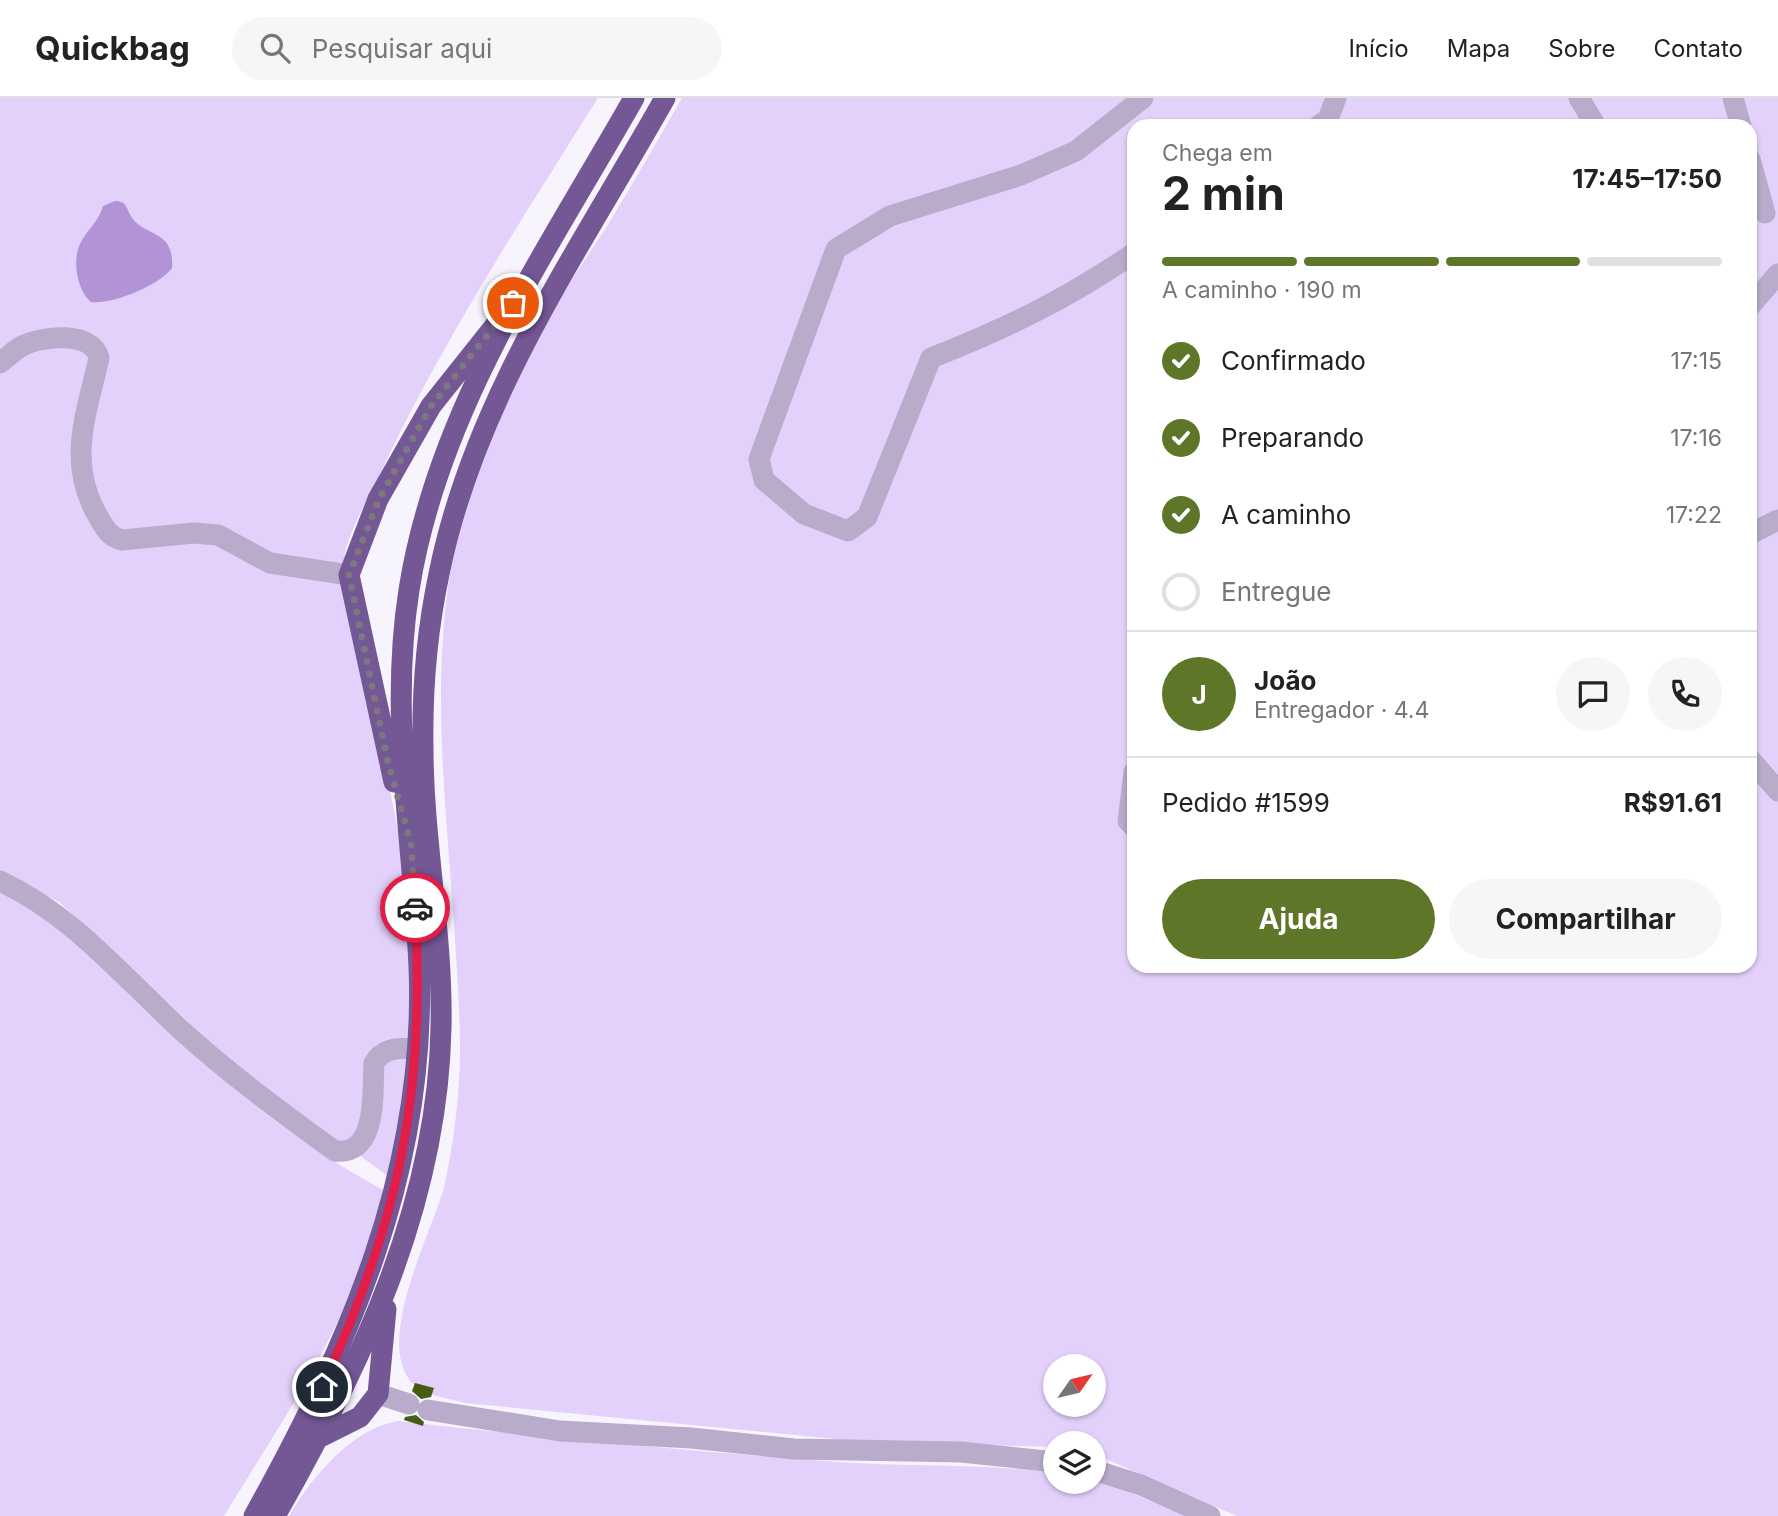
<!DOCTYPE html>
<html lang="pt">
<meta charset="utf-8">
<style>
:root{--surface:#fff;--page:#f6f6f6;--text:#222;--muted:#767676;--line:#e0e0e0;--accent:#5e7628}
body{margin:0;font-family:Inter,sans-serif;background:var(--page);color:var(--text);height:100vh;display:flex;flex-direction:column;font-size:26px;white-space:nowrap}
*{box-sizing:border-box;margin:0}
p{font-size:23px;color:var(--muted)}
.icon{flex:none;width:38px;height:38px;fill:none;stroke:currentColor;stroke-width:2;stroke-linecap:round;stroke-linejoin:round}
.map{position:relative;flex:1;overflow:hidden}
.drawer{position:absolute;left:1127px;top:21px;width:630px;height:854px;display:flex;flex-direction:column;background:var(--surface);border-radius:21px;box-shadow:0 2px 5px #0004}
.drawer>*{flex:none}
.needle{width:46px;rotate:56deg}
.tools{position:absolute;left:1043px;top:1256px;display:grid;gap:14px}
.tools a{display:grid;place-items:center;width:63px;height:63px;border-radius:50%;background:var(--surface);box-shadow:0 2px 5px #0004;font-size:35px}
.pin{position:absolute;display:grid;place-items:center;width:60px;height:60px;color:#fff;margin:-30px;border:4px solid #fff;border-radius:50%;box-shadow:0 2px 7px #0007}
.courier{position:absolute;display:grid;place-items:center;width:70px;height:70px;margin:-35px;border:5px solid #e11d48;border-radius:50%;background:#fff;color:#222;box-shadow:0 2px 9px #0007}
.head em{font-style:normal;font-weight:700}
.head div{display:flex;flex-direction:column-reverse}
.head{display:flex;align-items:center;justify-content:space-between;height:119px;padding:0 35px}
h1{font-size:46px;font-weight:700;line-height:52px}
.bar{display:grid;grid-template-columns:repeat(4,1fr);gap:10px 7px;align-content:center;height:84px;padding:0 35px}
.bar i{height:9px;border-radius:5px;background:var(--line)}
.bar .selected{background:var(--accent)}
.bar p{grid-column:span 4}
.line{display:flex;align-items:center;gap:18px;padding:0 35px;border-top:2px solid var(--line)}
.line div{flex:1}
.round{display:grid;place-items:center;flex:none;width:74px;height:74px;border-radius:37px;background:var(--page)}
ol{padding:0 35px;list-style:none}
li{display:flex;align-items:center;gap:21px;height:77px}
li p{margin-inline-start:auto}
li .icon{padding:7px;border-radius:50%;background:var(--accent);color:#fff;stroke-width:4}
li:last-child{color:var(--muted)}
li i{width:38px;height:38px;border:4px solid var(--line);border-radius:50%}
.button{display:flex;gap:14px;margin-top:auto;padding:14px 35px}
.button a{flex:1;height:80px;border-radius:42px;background:var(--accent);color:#fff;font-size:28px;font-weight:700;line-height:80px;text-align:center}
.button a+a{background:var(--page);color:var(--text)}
header{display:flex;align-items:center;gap:42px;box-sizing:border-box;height:98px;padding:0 35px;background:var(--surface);border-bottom:2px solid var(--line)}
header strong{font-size:33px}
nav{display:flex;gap:38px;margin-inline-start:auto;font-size:24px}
.search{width:490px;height:63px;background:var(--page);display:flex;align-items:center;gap:18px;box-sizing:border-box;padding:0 24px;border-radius:38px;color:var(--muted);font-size:26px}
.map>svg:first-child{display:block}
</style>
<header>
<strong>Quickbag</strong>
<div class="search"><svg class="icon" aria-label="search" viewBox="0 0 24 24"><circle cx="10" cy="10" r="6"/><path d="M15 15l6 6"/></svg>Pesquisar aqui</div>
<nav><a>Início</a><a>Mapa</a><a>Sobre</a><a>Contato</a></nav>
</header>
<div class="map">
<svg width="1778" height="1418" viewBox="0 0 1778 1418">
<rect width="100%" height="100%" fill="#f8f4fd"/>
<path fill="#e3d1fb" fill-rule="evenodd" d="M 0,0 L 598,0 C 520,124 440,247 378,380 C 367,403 344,441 344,466 C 345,485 351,505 355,523 C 365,580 378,637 390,693 C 418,816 415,956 388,1078 L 238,970 L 59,804 L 0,775 Z
M 682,0 L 1778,0 L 1778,1418 L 1237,1418 L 1094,1356 L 1094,1346 L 1055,1346 L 1055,1349 L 856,1343 L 465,1305 C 448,1300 425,1298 412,1285 C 374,1243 431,1137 444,1089 C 451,1059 455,1029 458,998 C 462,952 459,904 456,857 C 447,701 421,544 470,392 C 487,339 511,285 538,236 C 559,199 584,164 607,128 C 633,86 657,43 682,0 ZM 1134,28 L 1750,28 L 1750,868 L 1134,868 ZM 1055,1269 L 1094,1269 L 1094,1307 L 1055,1307 Z
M 0,794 C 12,800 27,805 38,813 C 82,844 116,886 155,922 C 226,988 300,1047 385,1093 C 358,1213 287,1315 224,1418 L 0,1418 Z
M 398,1323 C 544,1340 691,1353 838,1364 C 910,1369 983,1365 1055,1375 L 1055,1384 L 1094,1383 L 1112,1387 L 1187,1418 L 289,1418 C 312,1379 351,1331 398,1323 Z"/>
<path fill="#b294d6" d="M 115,103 C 128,103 126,112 133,121 C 145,138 175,132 172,170 C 160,187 112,207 91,204 C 77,193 72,162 80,146 C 87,131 99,124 103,108 Z"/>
<path fill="#475c13" d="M 415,1285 L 434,1290 L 431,1299 L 421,1301 L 412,1293 Z
M 416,1317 L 424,1324 L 423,1328 L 404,1322 L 405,1319 Z"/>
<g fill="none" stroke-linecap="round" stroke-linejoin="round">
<path stroke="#b9accb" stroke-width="21" d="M 1579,0 L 1596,28
M 1733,0 L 1741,28
M 1318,28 L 1328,21 L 1336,0
M 1750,61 L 1765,115
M 1134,155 C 1065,202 1009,229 931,260 L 867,419 L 848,433 L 804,416 L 764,382 L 759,361 L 836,151 L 890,118 L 1021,77 L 1076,53 L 1143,0
M 1750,208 L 1778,176
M 0,265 C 7,260 14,252 22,248 C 42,238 92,232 99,260 C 86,318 66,365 99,420 C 105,431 110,439 122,442 L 194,435 L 218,437 L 270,465 L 349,477
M 1750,436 L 1778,422
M 1750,661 L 1778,693
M 1134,674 L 1128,723 L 1134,729
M 0,783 C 73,817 122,878 180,931 C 229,976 281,1014 335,1053 C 379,1058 372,992 374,965 C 384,948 400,951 417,950
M 378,1296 L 409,1306
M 428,1312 L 560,1333 L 691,1340 L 794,1351 L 961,1354 L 1055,1364
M 1094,1372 L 1141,1387 L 1210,1418"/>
<path stroke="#745795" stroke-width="21" d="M 394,684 L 349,477 L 378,401 L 431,308 L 497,225
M 320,1339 L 360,1319 L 378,1296 L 386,1211
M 254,1418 C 350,1245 427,1071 419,868 C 413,742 389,618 409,492 C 437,312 546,155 634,0
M 275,1418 C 361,1267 438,1106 441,929 C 443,835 423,743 423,649 C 422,592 427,533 439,476 C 474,301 579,153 665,0"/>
</g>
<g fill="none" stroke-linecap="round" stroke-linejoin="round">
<path stroke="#7c7880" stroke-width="7" stroke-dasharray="0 12.6" d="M 415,810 L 411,746 L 387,660 L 349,477 L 379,401 L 431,308 L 513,205"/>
<path stroke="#e11d48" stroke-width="9" d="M 322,1289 C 400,1123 426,992 415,810"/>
</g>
</svg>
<div class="tools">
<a><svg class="needle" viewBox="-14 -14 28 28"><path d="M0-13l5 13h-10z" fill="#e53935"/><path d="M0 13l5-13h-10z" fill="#767676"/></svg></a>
<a><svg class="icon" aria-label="layers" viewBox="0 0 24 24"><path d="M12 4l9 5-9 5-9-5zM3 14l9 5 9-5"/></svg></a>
</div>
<div class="pin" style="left:513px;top:205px;background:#ea580c"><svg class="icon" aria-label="bag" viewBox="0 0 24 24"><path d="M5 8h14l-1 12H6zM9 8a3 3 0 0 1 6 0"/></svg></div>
<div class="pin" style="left:322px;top:1289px;background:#1f2937"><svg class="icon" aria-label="home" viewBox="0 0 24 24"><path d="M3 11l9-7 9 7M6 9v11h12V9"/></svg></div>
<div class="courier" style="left:415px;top:810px"><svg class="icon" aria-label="car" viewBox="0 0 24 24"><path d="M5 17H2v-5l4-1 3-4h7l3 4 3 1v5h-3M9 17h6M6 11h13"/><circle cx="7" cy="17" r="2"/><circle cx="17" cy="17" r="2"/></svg></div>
<section class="drawer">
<div class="head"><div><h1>2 min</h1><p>Chega em</p></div><em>17:45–17:50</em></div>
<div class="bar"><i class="selected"></i><i class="selected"></i><i class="selected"></i><i></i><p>A caminho · 190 m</p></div>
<ol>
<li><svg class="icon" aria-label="check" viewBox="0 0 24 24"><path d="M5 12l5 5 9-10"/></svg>Confirmado<p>17:15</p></li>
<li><svg class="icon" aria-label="check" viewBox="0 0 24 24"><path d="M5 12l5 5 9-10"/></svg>Preparando<p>17:16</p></li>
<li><svg class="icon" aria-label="check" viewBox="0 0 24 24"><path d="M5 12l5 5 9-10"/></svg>A caminho<p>17:22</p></li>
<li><i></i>Entregue</li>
</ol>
<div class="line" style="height:126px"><b class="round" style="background:var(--accent);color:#fff">J</b><div><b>João</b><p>Entregador · 4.4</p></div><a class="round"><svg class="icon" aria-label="chat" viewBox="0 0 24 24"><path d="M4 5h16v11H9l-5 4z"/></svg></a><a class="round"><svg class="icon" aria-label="phone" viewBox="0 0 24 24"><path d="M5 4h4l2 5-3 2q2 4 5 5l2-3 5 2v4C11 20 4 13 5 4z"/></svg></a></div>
<div class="line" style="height:91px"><div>Pedido #1599</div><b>R$91.61</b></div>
<div class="button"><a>Ajuda</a><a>Compartilhar</a></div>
</section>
</div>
